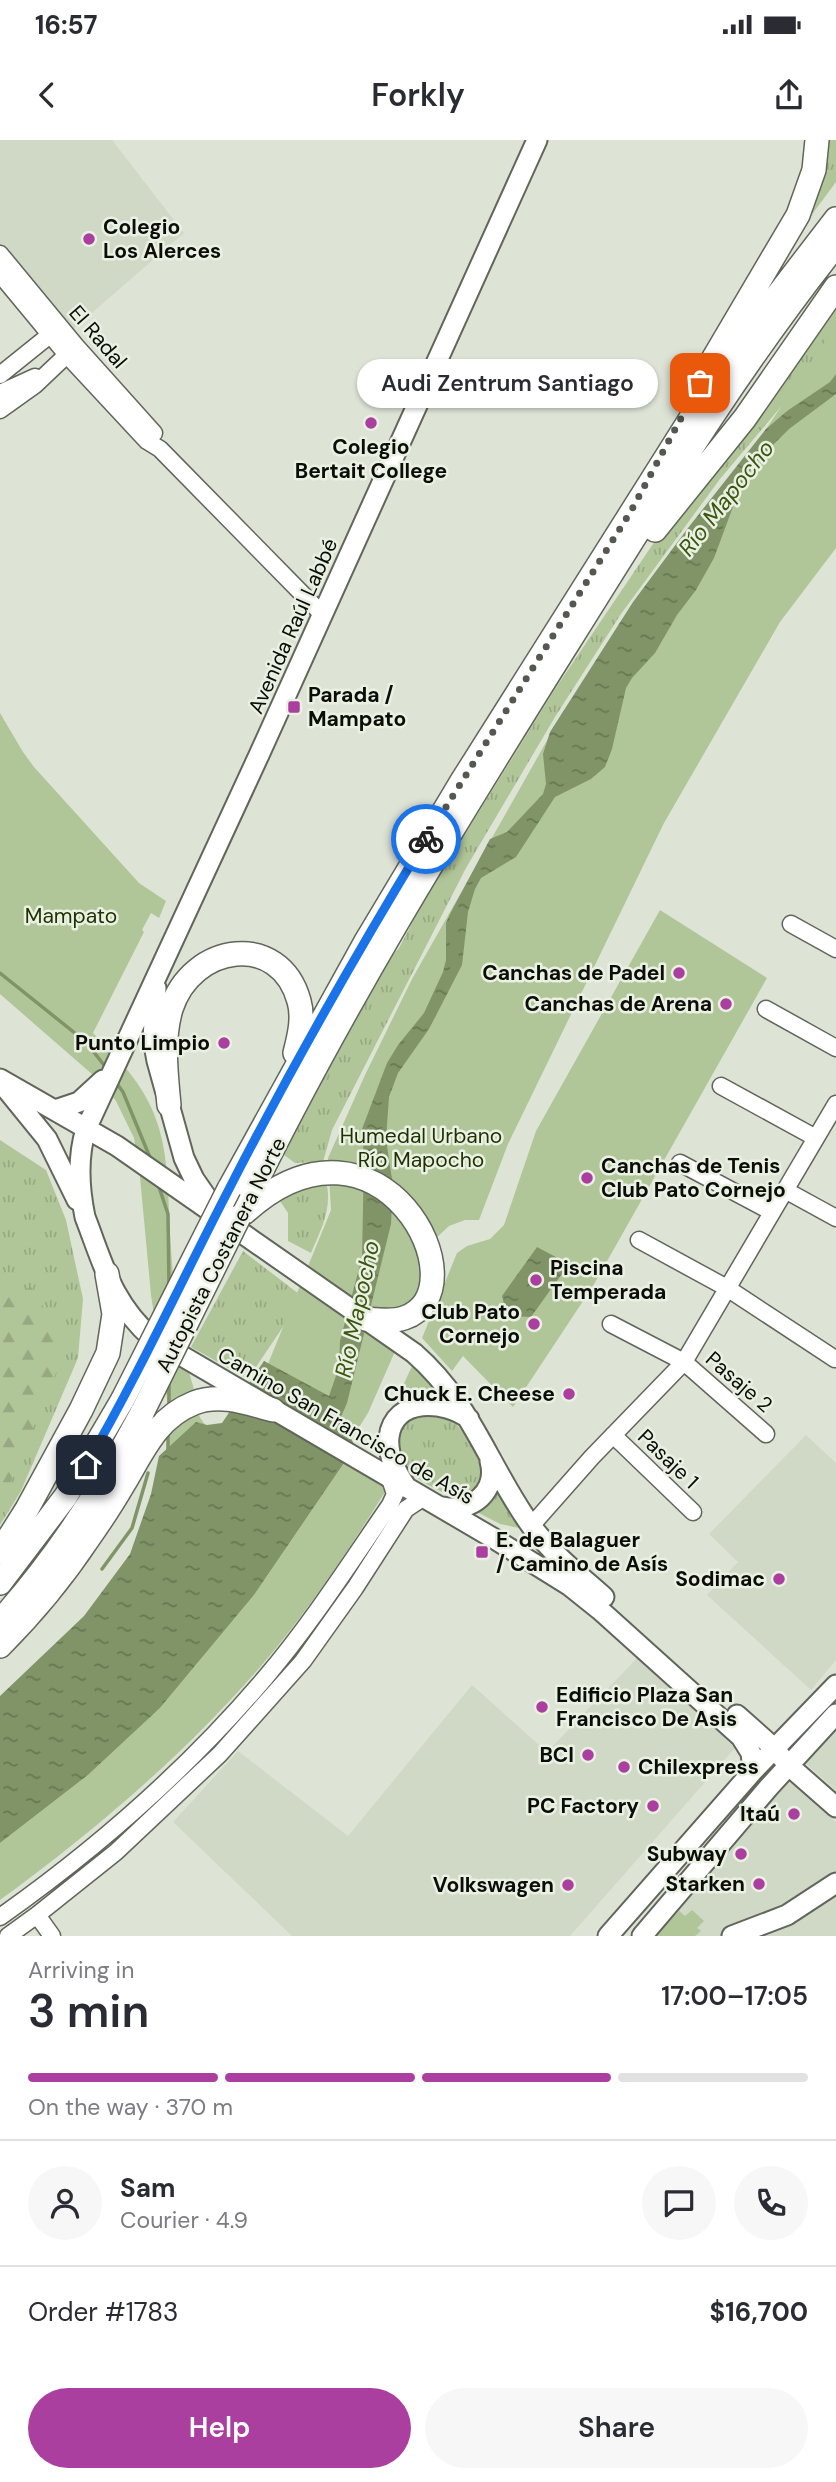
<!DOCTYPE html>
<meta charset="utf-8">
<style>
:root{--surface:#fff;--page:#f7f7f7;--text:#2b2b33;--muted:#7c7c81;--line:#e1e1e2;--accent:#aa3f9f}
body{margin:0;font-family:"DM Sans",sans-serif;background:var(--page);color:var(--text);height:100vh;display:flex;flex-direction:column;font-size:26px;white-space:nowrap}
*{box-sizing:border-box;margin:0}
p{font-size:23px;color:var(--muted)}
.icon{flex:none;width:38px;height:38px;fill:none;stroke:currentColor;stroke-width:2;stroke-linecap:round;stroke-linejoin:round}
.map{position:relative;height:1796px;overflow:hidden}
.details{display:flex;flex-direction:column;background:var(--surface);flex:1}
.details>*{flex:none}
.pin{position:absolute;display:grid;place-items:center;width:60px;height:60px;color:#fff;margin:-30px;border-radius:14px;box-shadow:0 4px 10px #0006}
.courier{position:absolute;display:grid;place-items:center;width:70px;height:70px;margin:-35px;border:5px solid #1a73e8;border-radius:50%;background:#fff;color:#222;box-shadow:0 2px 9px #0007}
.bubble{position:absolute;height:49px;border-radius:24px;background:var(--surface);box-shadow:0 2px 5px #0004;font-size:23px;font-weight:600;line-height:49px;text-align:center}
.headline em{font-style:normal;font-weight:600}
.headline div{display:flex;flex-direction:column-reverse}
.headline{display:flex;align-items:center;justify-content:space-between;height:119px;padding:0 28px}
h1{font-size:46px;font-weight:600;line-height:52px}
.bar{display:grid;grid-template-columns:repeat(4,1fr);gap:10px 7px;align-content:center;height:84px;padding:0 28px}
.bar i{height:9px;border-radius:5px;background:var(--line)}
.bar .selected{background:var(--accent)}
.bar p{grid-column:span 4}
.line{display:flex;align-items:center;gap:18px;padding:0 28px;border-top:2px solid var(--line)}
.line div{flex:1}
.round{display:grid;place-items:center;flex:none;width:74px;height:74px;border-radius:37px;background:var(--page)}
.button{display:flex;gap:14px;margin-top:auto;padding:14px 28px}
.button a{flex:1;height:80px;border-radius:42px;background:var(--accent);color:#fff;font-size:28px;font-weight:600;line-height:80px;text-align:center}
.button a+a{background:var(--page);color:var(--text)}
.status{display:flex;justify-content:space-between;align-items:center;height:49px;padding:0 35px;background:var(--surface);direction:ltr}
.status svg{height:19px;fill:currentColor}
header{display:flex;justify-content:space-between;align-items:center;height:91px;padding:0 28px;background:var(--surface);font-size:32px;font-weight:600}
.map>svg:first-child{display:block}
</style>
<div class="status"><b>16:57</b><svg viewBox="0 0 49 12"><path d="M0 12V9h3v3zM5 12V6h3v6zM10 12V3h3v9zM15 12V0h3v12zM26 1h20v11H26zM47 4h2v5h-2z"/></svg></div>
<header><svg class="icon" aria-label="back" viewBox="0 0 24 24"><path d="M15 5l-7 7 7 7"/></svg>Forkly<svg class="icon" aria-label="share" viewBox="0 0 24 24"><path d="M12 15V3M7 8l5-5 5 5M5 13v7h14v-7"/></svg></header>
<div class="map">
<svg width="836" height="1796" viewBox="0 0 836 1796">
<defs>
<pattern id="grass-tufts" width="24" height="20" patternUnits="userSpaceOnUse" patternTransform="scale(1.75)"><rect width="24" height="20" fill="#b1c698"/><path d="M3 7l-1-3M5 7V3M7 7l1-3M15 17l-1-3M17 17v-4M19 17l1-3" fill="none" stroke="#97a982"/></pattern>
<pattern id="forest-firs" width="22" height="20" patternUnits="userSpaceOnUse" patternTransform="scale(1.75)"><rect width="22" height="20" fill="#b1c698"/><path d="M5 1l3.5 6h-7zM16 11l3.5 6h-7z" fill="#97a982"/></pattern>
<pattern id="water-ripples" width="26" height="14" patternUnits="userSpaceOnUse" patternTransform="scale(1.75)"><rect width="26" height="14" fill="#809467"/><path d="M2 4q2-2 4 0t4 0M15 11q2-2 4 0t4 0" fill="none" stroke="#677753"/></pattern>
</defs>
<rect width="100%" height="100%" fill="#dde4d6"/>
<path fill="#cfd9c5" d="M 0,0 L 112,0 L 184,93 L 71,191 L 0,105 Z
M 806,1295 L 836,1323 L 836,1520 L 811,1550 L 707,1455 L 738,1422 L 709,1394 Z
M 640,1515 L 735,1608 L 570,1796 L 292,1796 L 173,1682 L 238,1611 L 348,1696 L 472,1545 L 547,1612 Z
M 836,1591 L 836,1650 L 805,1623 Z
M 787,1639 L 836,1682 L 836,1796 L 649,1796 Z"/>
<path fill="url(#grass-tufts)" d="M 820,0 L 836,0 L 836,42 L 793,100 Z
M 836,163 L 836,210 L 779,269 L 720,339 L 621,474 L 555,577 L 466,728 L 332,990 L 323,1022 L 295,1023 L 284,1015 L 305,964 L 372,838 L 399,808 L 423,762 L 555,549 L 657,398 Z
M 0,1000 L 46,1030 L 66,1080 L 83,1159 L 78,1218 L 21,1351 L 0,1385 Z
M 326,1042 C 333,1067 321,1090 311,1113 L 288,1101 L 288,1073 L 278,1058 L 291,1051 Z
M 243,1111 L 299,1154 L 287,1181 L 248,1239 L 191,1207 Z
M 414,1222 L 446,1254 L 428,1251 L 397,1258 Z
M 423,1272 L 450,1277 L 463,1292 L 483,1327 L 480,1349 L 458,1360 C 444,1352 425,1345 413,1335 C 400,1323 392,1299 404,1284 C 408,1279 416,1276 423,1272 Z
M 497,1346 L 520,1383 L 519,1388 L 500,1384 L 477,1372 L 488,1361 Z"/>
<path fill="url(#forest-firs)" d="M 31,1147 L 58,1191 L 58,1228 L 0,1368 L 0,1161 Z"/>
<path fill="#b1c698" d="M 836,185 L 836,408 L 780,482 L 664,683 L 508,1004 L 479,1080 L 465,1080 L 449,1086 L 433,1101 L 407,1184 L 368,1273 L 336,1324 L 102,1463 L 141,1404 L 169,1319 L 169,1272 L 151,1155 L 140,1037 L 134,998 L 116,961 L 101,942 L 0,854 L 0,573 L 23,612 L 34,627 L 139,743 L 166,761 L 159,778 L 151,773 L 142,790 L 144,792 L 93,893 C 122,922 147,948 159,988 C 169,1022 168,1059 170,1094 C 173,1145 178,1197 193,1246 C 196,1258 195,1272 203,1282 C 208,1289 214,1289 221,1290 L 263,1236 L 331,1070 L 328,1018 L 365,935 L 412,839 L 463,749 L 562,574 L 760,298 Z
M 660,770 L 767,838 L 593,1146 L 513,1267 L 463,1216 L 452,1231 L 422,1198 L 457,1113 L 467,1106 L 490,1099 L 504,1085 L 536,991 Z
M 344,1323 C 358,1330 382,1336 385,1352 C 350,1408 314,1462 272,1513 C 193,1607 99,1688 0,1760 L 0,1703 L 88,1635 L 160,1568 L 254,1455 Z
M 692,1770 L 704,1781 L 697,1788 L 701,1791 L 695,1796 L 656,1796 L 679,1771 L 685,1776 Z"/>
<path fill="url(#water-ripples)" d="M 836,234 L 836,254 L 789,289 L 762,316 L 743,340 L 714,418 L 696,450 L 677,475 L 655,513 L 632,538 L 626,548 L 612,609 L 605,627 L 591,639 L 555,657 L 516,717 L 481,738 L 475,749 L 468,772 L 462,825 L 429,889 L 398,933 L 389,957 L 386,999 L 393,1046 L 391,1084 L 347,1263 L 340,1279 L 354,1304 L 344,1323 L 254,1455 L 160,1568 L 88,1635 L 0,1703 L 0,1556 L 84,1476 L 130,1414 L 151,1354 L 159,1316 L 196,1282 L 207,1285 L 222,1283 L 264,1221 L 329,1256 L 339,1227 L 340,1201 L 362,1117 L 364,1019 L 362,989 L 387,923 L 398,905 L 424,873 L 443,832 L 446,820 L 446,783 L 450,774 L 490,699 L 507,692 L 543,654 L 546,644 L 543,614 L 550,592 L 633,462 L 688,388 L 766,289 L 787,271 L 830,242 Z
M 537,1107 L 569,1124 L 531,1177 L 507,1176 L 502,1156 Z"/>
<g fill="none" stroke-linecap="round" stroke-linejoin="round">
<path stroke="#809467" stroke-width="3.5" d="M 0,833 L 86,902 L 107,929
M 115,941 L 123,952 L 151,1020
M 158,1044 L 168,1074 L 169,1147
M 169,1266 L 169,1242
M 168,1311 L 168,1291
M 102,1429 L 132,1388 L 148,1333"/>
<g stroke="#60665a" stroke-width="19">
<path id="minor" d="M 0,114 L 76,206 L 154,293
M 0,134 L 67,215 L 147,301 L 160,309 L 323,475
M 0,235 L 56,190
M 0,253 L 35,237
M 0,270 L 35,245 L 73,209
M 791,784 L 836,809
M 766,869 L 836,908
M 721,946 L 816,998
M 680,1023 L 772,1072
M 785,1050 L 836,1078
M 639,1100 L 727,1148 L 835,1219
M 611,1184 L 684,1222 L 766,1294
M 613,1295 L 693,1372
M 531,1386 L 592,1317 L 684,1222 L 836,964
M 37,1775 L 52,1796
M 0,1777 C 99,1707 186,1631 265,1538 C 311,1484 350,1423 390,1365 L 395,1354 L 390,1339
M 8,1796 L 37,1775 L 116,1712 L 220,1614 L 303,1521 L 355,1448 L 406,1369 L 424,1357"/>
</g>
<g stroke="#60665a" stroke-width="23">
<path id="major" d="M 537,0 L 259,615 L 86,989 C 77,1018 79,1048 85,1077 C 104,1126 112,1163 153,1199 L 493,1398 L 570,1446 L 600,1470 L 741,1597 L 751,1613 L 753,1631
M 156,848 L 153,899 L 157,921 L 184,1018 L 194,1039 L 214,1068
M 0,939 L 117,1006 L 414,1213 C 469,1261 486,1319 525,1377 C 545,1408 577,1433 604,1457
M 8,951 L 47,999 L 77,1060
M 55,970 L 79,962 L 103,940
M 407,1348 C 397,1333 387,1316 389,1297 C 394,1257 445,1260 469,1279
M 443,1367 C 472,1373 498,1351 490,1321
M 737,1575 L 774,1608 L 788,1625 L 836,1667
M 608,1796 L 753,1631 L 836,1545
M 642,1796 L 769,1647 L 836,1574
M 732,1796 L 787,1775 L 836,1743"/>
</g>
<g stroke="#60665a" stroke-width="26">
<path id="highway" d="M 706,231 L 798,75 L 814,30 L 817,0
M 655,390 L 745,278 L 836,147
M 169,965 C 166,934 162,899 171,869 C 192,803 280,791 299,861 C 304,878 299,897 295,913
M 229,1049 L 365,803 L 462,641 L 698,267 L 763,174 L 836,79
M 244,1073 C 380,948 485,1151 404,1178 C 392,1182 378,1180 366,1179
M 239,1077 C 335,877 452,688 570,500 C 654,366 737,229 836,105
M 0,1412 L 27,1369 L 81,1270 L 108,1213 L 114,1174 L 107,1134
M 0,1443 L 66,1356 L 123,1259
M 0,1481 C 57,1418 103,1346 143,1271
M 0,1506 C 33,1473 62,1438 88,1399 C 100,1382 112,1364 123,1345 C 143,1312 156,1278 194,1263 C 220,1253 247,1263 273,1270"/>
</g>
<use href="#minor" stroke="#fff" stroke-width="16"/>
<use href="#major" stroke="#fff" stroke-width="19"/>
<use href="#highway" stroke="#fff" stroke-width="23"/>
<g stroke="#60665a" stroke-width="26" stroke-linecap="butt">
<path id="highway-bridge" d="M 123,1259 L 229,1049
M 143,1271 L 239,1077"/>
</g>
<use href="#highway-bridge" stroke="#fff" stroke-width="23"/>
</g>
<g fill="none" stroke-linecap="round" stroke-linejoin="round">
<path stroke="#545851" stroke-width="7" stroke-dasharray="0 12.6" d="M 426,699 L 631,371 L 700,243"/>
<path stroke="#1a73e8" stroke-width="9" d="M 86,1325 C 138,1236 181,1142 228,1051 C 289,932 356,814 426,699"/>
</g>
<g fill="#aa3f9f" stroke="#eaf1e3" stroke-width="2.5">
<circle cx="89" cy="99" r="7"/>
<circle cx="371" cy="283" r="7"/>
<rect x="287" y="560" width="14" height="14" rx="3.5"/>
<circle cx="679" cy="833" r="7"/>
<circle cx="726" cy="864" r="7"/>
<circle cx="224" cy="903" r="7"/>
<circle cx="587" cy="1038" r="7"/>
<circle cx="536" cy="1140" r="7"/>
<circle cx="534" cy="1184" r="7"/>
<circle cx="569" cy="1254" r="7"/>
<rect x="475" y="1405" width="14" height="14" rx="3.5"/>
<circle cx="779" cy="1439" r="7"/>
<circle cx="542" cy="1567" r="7"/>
<circle cx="588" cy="1615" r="7"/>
<circle cx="624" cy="1627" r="7"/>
<circle cx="653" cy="1666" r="7"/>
<circle cx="794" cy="1674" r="7"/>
<circle cx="741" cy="1714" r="7"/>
<circle cx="759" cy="1744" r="7"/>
<circle cx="568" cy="1745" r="7"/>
</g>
<g text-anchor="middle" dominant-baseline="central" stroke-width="5" stroke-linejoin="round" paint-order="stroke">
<g font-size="21" font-weight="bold" fill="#0b0d09" stroke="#eaf1e3" text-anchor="end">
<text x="103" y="87" text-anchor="start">Colegio<tspan x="103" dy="24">Los Alerces</tspan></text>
<text x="371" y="307" text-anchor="middle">Colegio<tspan x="371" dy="24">Bertait College</tspan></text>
<text x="308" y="555" text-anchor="start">Parada /<tspan x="308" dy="24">Mampato</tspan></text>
<text x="665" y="833">Canchas de Padel</text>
<text x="712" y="864">Canchas de Arena</text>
<text x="210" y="903">Punto Limpio</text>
<text x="601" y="1026" text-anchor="start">Canchas de Tenis<tspan x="601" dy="24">Club Pato Cornejo</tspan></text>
<text x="550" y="1128" text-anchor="start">Piscina<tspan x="550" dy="24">Temperada</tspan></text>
<text x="520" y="1172">Club Pato<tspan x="520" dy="24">Cornejo</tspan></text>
<text x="555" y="1254">Chuck E. Cheese</text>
<text x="496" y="1400" text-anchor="start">E. de Balaguer<tspan x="496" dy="24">/ Camino de Asís</tspan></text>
<text x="765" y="1439">Sodimac</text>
<text x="556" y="1555" text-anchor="start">Edificio Plaza San<tspan x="556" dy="24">Francisco De Asis</tspan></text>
<text x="574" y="1615">BCI</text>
<text x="638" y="1627" text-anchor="start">Chilexpress</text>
<text x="639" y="1666">PC Factory</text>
<text x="780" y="1674">Itaú</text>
<text x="727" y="1714">Subway</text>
<text x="745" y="1744">Starken</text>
<text x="554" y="1745">Volkswagen</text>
</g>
<g font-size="21" fill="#0b0d09" stroke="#eaf1e3">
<text transform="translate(98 197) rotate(49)">El Radal</text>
<text transform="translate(293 486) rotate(-66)">Avenida Raúl Labbé</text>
<text transform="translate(221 1115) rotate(-63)">Autopista Costanera Norte</text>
<text transform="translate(739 1242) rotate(41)">Pasaje 2</text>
<text transform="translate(346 1286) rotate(30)">Camino San Francisco de Asís</text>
<text transform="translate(668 1319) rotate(44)">Pasaje 1</text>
</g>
<g font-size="21" fill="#1f3100" stroke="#eaf1e3">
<text x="71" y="776">Mampato</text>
<text x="421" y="996">Humedal Urbano<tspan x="421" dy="24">Río Mapocho</tspan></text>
</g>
<g font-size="23" font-style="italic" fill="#3c5610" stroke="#eaf1e3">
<text transform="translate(726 358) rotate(-52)">Río Mapocho</text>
<text transform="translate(357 1169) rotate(-78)">Río Mapocho</text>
</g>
</g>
</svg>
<div class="pin" style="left:700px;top:243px;background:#ea580c"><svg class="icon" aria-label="bag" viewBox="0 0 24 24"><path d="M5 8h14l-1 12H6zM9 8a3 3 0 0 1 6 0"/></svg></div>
<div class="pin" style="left:86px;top:1325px;background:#1f2937"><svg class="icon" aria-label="home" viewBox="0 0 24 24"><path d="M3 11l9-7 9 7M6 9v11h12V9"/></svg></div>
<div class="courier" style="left:426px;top:699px"><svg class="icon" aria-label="bike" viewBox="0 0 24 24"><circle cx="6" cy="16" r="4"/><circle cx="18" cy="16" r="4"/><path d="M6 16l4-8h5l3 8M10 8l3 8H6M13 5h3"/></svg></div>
<div class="bubble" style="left:357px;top:219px;width:301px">Audi Zentrum Santiago</div>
</div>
<section class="details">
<div class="headline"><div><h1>3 min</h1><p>Arriving in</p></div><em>17:00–17:05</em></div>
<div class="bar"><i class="selected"></i><i class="selected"></i><i class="selected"></i><i></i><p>On the way · 370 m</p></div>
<div class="line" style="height:126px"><a class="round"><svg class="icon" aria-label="person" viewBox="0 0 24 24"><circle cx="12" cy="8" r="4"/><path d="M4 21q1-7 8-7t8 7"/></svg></a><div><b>Sam</b><p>Courier · 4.9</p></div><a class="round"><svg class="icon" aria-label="chat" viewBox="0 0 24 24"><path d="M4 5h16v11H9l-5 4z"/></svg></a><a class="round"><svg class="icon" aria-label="phone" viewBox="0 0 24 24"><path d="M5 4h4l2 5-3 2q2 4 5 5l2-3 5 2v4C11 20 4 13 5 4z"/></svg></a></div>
<div class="line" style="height:91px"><div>Order #1783</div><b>$16,700</b></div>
<div class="button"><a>Help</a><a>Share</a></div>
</section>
